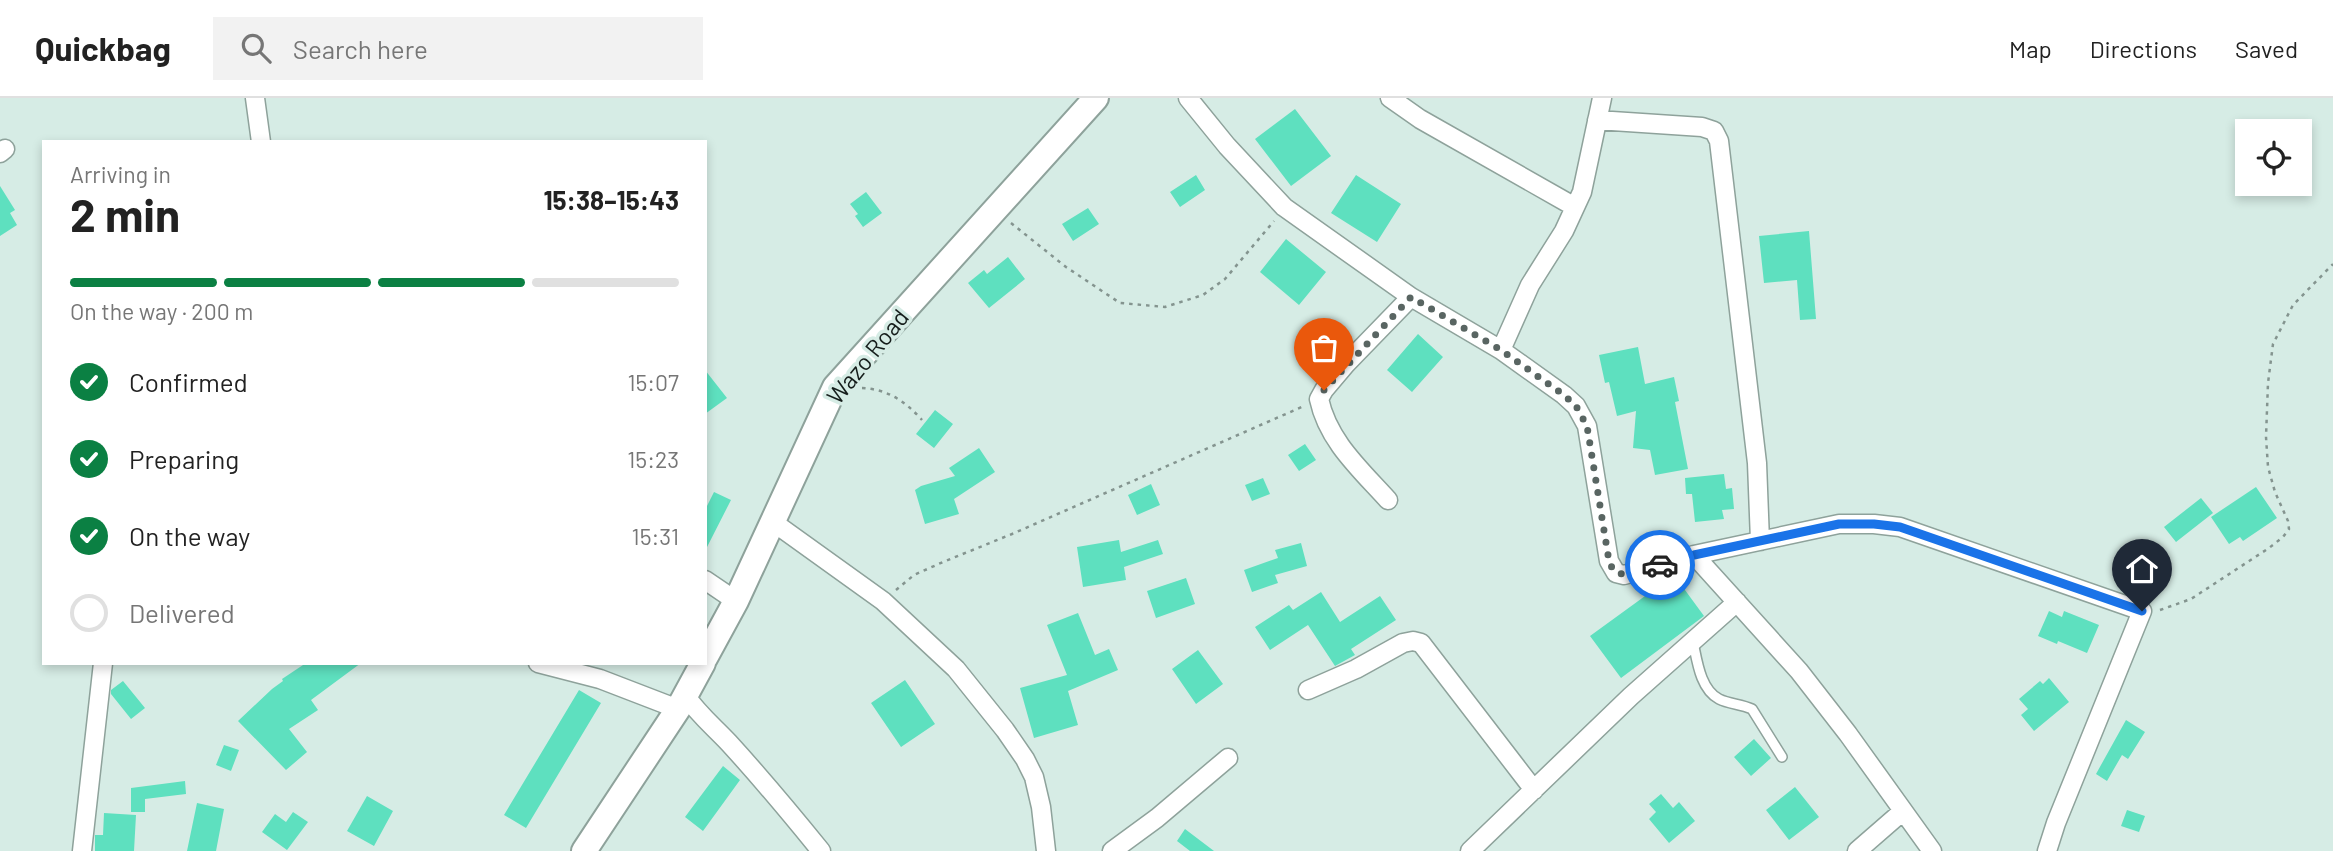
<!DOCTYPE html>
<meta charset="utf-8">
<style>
:root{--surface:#fff;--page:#f2f2f2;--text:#222;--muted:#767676;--line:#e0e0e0;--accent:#0b8043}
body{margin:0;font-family:Barlow,sans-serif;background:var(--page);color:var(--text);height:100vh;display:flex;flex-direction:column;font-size:26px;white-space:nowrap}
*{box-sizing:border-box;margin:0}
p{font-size:23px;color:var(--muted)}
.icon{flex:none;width:38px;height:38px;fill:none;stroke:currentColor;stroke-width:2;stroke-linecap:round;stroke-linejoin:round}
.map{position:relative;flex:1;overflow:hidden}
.drawer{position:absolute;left:42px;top:42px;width:665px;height:525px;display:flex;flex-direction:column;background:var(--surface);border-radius:0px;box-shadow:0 4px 10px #0003}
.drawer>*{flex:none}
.buttons{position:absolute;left:2235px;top:21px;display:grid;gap:14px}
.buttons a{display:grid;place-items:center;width:77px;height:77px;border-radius:0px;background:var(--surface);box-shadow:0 4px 10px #0003;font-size:35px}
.pin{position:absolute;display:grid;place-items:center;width:60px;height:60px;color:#fff;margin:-72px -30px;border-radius:50% 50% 50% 0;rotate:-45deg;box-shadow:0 0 7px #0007}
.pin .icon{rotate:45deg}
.courier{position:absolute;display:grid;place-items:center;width:70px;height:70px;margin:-35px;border:5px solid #1a73e8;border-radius:50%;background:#fff;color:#222;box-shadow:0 2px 9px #0007}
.summary em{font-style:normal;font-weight:700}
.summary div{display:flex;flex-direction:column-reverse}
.summary{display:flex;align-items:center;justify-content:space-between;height:119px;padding:0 28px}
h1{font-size:46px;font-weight:700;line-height:52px}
.bar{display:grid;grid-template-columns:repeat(4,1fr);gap:10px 7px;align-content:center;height:84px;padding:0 28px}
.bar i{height:9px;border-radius:5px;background:var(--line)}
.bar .current{background:var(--accent)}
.bar p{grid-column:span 4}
ol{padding:0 28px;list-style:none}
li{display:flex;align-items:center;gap:21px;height:77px}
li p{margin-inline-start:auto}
li .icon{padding:7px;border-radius:50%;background:var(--accent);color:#fff;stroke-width:4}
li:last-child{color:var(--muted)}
li i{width:38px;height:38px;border:4px solid var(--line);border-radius:50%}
header{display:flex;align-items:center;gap:42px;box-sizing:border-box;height:98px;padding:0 35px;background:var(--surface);border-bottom:2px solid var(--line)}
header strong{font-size:33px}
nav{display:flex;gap:38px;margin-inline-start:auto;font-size:24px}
.search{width:490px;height:63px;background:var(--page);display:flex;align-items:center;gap:18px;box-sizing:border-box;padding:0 24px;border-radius:0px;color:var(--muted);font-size:26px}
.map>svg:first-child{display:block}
</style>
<header>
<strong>Quickbag</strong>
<div class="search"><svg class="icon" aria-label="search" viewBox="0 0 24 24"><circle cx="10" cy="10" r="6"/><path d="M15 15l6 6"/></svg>Search here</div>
<nav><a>Map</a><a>Directions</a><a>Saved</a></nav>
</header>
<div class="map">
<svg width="2333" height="753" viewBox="0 0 2333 753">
<rect width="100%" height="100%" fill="#d6ece5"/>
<path fill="#5ee0bf" d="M 1295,11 L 1331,58 L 1291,88 L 1255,41 Z
M 1196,77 L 1205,92 L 1180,109 L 1170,94 Z
M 1356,77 L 1401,106 L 1377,144 L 1331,115 Z
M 0,88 L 15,112 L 10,115 L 17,127 L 0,138 Z
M 866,94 L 882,115 L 863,129 L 855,118 L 858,116 L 850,106 Z
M 1088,110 L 1099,126 L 1073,143 L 1062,126 Z
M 1809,133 L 1816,221 L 1800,222 L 1797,182 L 1764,185 L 1759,138 Z
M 1286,141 L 1326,174 L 1299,207 L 1260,174 Z
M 1008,159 L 1025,181 L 989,210 L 968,185 L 984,172 L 987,176 Z
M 1418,236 L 1443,259 L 1412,294 L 1387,272 Z
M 1638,249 L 1645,286 L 1674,279 L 1679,303 L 1675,304 L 1688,371 L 1655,377 L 1650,352 L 1633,350 L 1636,313 L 1617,318 L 1609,284 L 1605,285 L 1599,257 Z
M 705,272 L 727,300 L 705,316 Z
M 935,312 L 953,326 L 934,350 L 916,336 Z
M 1305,346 L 1316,362 L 1299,373 L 1288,357 Z
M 979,350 L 995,374 L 954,401 L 959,416 L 925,426 L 915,392 L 921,388 L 955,378 L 949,370 Z
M 1724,376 L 1726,391 L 1732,390 L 1734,411 L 1722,412 L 1724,421 L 1695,424 L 1692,396 L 1686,396 L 1685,380 Z
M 1263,380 L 1270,396 L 1252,403 L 1245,387 Z
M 1151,386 L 1160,407 L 1137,417 L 1128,397 Z
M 2256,389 L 2277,420 L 2243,443 L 2240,439 L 2229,446 L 2211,419 Z
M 714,394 L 731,402 L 705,453 L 705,412 Z
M 2201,400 L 2213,415 L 2176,444 L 2164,429 Z
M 1119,442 L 1121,454 L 1158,442 L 1163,456 L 1124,469 L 1126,482 L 1083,489 L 1077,449 Z
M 1301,445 L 1307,468 L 1275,477 L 1278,485 L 1252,494 L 1244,472 L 1278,460 L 1275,452 Z
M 1674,477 L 1704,518 L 1621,580 L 1590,538 Z
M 1186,480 L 1195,506 L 1156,520 L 1147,493 Z
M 1321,494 L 1340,524 L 1380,498 L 1396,522 L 1351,551 L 1355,557 L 1335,568 L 1308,527 L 1270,552 L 1255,529 L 1289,507 L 1293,512 Z
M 2049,513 L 2062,519 L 2064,513 L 2099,527 L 2087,555 L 2058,543 L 2057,546 L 2038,538 Z
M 1078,515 L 1095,557 L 1109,551 L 1118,572 L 1068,593 L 1078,627 L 1034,640 L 1020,590 L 1067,577 L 1047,527 Z
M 1198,552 L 1223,586 L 1196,606 L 1172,571 Z
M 306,565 L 361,565 L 311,602 L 318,612 L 289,631 L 307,654 L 286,672 L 238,623 L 272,591 L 283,583 L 282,581 Z
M 2049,580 L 2069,604 L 2034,633 L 2021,617 L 2028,611 L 2019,601 L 2040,583 L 2043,586 Z
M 905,582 L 935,626 L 901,649 L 871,605 Z
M 123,583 L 145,610 L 131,621 L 111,596 L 111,592 Z
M 579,592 L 601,605 L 526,730 L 504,717 Z
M 2126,622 L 2145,634 L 2128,661 L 2122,657 L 2107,683 L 2096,676 Z
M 1754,641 L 1771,660 L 1751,678 L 1734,659 Z
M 224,647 L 239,652 L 231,673 L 216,667 Z
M 723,668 L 740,682 L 703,733 L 685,719 Z
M 185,683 L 186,696 L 145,701 L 145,714 L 131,714 L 131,690 Z
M 1795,689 L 1819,719 L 1789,742 L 1766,712 Z
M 1661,696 L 1673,710 L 1679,704 L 1695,723 L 1669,745 L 1649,721 L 1656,714 L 1649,706 Z
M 367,698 L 393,713 L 374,748 L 347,733 Z
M 197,705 L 224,711 L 216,753 L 187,753 Z
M 2127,712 L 2145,718 L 2139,734 L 2121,728 Z
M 293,714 L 308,724 L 287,752 L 262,734 L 275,716 L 286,724 Z
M 104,715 L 136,717 L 134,753 L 95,753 L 95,737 L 103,737 Z
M 1185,731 L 1214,753 L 1190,753 L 1177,743 Z"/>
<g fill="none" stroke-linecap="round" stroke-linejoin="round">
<g stroke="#8ea29b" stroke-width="12">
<path id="service" d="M 1693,544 C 1697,562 1700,591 1719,601 C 1729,606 1741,606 1752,611 L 1782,659"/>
</g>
<g stroke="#8ea29b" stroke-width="21">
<path id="minor" d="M 255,0 L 261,44
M 1188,0 L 1227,48 L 1284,109 L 1411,199 L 1501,252 L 1564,297 L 1576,308 L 1587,328 L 1609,463 L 1616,475 L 1624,477 L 1694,457 L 1839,426 L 1874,426 L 1900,429 L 2142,513 L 2056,725 L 2047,753
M 1390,0 L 1420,21 L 1575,109
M 1597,22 L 1702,29 L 1714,33 L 1719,43 L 1757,365 L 1760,443
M 0,55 L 5,51
M 1501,252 L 1530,187 L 1564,133 L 1582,94 L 1602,0
M 1388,402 C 1360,371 1328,343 1319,301 L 1324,292 L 1346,266 L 1411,199
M 773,424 L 883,503 L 956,571 L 1005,632 L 1025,661 L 1034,679 L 1041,709 L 1046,753
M 1694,457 L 1799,573 L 1848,636 L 1932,753
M 705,482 L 736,503
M 538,565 L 600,581 L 678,611
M 1308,592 L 1356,571 L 1403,545 L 1413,543 L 1421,545 L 1534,692
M 685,597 C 699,617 713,628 729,645 C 761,680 791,716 821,753
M 82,753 L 103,565
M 1112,753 L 1157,720 L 1228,660
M 1470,753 L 1631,598 L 1737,504
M 1857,753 L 1903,713"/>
</g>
<g stroke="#8ea29b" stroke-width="28">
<path id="secondary" d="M 705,560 L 736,503 L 835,289 L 1096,0
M 584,753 L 678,611 L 703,565"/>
</g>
<path stroke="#84948f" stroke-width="2.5" stroke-dasharray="3.5 5" stroke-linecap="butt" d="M 1011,125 L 1066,169 L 1120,205 L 1165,209 L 1203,197 L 1225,181 L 1274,123
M 862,290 C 887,291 905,303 922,322
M 896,492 L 914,477 L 943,464 L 1012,436 L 1304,308
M 2160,512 L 2191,501 L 2269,450 L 2283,439 L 2289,431 L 2288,423 L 2275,394 L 2268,369 L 2266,339 L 2268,285 L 2273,246 L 2293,207 L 2333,166"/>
<use href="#service" stroke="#fff" stroke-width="9"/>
<use href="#minor" stroke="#fff" stroke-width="18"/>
<use href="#secondary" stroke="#fff" stroke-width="24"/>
</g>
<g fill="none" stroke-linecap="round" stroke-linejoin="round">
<path stroke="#596562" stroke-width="7" stroke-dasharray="0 12.6" d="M 1324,292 L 1411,199 L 1501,252 L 1564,297 L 1576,308 L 1587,328 L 1609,463 L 1613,472 L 1624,477 L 1660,467"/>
<path stroke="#1a73e8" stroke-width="9" d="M 1660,467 L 1694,457 L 1839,426 L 1874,426 L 1900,429 L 2142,513"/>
</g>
<g text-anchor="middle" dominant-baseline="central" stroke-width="7" stroke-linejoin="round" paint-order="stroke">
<g font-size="24" fill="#151d1b" stroke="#d6ece5">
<text transform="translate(867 258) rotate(-51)">Wazo Road</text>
</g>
</g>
</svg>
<div class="buttons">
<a><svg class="icon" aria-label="locate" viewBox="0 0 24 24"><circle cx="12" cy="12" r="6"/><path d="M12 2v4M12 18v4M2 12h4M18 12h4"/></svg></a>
</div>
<div class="pin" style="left:1324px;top:292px;background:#ea580c"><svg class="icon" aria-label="bag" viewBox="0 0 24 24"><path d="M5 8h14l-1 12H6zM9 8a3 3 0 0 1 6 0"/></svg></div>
<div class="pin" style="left:2142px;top:513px;background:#1f2937"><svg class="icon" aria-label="home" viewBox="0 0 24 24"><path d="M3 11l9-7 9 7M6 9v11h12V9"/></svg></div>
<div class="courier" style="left:1660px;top:467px"><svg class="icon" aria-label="car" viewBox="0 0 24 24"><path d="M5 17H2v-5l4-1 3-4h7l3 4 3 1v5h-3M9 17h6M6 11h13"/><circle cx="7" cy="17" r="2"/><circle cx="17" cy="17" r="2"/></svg></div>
<section class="drawer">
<div class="summary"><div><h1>2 min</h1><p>Arriving in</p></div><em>15:38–15:43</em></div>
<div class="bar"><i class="current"></i><i class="current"></i><i class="current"></i><i></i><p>On the way · 200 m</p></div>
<ol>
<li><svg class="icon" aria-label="check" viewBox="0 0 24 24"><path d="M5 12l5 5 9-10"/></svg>Confirmed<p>15:07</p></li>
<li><svg class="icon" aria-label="check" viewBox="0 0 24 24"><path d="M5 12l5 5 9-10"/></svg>Preparing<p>15:23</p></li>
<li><svg class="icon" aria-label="check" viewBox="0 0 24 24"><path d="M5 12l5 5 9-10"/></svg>On the way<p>15:31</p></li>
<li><i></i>Delivered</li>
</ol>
</section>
</div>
